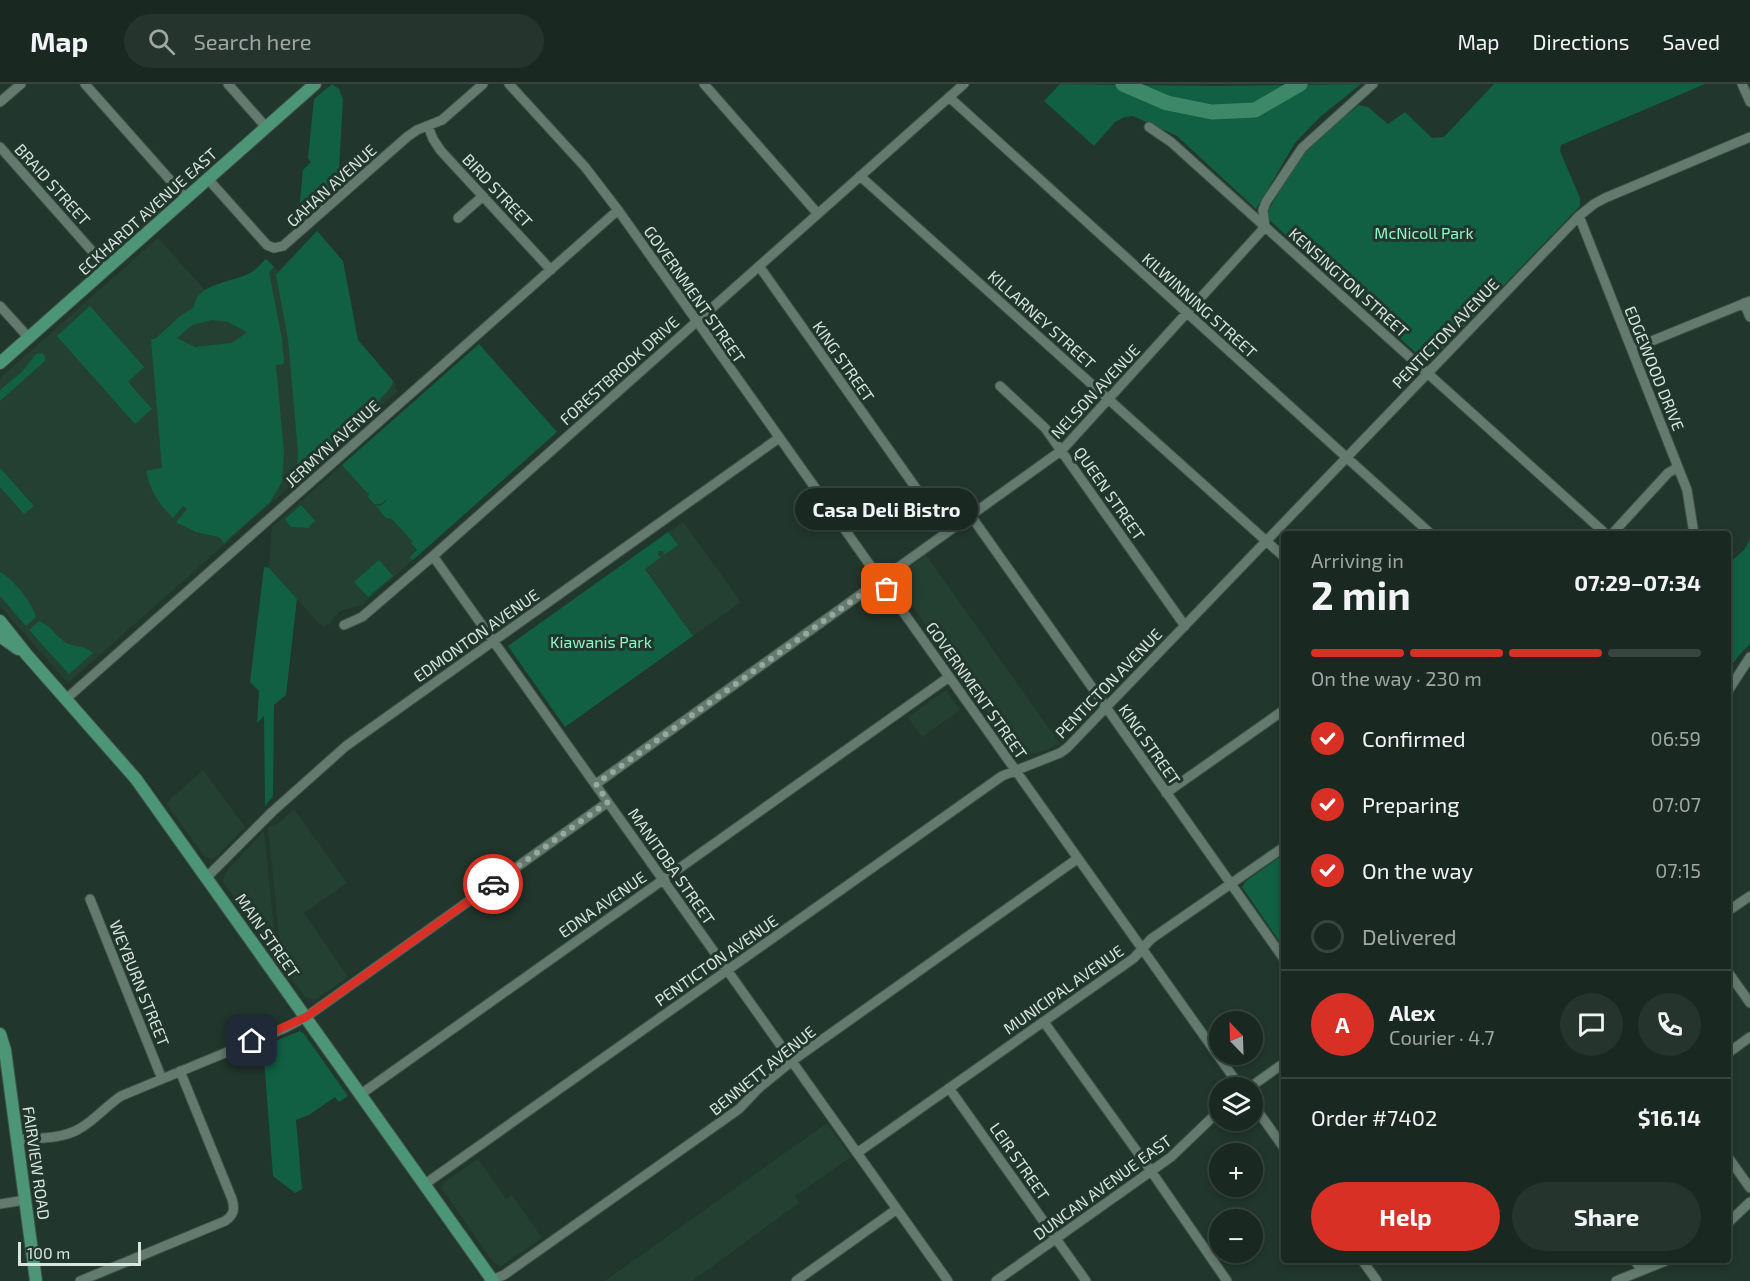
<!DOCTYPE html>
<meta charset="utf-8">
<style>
:root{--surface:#192821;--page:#26342e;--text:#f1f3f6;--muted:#9fa6a5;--line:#37443f;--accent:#d93025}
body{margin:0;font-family:"Exo 2",sans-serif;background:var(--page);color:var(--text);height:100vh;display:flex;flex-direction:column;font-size:22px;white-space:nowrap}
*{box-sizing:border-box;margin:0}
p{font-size:20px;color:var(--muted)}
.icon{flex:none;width:33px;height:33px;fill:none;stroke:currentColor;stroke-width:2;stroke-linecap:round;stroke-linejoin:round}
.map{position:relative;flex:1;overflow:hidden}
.details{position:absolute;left:1281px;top:447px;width:450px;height:732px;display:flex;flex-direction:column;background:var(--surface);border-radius:6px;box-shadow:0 3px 9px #0003,0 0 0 2px var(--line)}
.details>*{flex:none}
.needle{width:39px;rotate:337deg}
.buttons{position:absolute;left:1209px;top:927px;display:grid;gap:12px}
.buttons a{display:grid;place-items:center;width:54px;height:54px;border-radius:50%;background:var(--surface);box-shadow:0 3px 9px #0003,0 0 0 2px var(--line);font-size:30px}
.scale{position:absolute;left:18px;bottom:15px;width:123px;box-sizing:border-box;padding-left:6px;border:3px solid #d8e4de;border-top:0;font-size:16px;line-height:21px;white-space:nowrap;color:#d8e4de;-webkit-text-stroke:4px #21362c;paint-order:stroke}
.pin{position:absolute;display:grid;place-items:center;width:51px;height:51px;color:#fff;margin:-26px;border-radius:12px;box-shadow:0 3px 9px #0006}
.courier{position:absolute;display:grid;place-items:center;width:60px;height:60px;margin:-30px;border:4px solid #d93025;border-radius:50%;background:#fff;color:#222;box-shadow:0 2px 8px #0007}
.bubble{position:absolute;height:42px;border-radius:21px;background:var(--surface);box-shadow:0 3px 9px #0003,0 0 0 2px var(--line);font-size:20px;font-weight:700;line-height:42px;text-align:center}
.overview em{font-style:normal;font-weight:700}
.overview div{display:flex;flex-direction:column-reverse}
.overview{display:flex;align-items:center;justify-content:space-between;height:102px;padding:0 30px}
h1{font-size:39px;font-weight:700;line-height:45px}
.bar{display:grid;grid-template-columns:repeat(4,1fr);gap:9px 6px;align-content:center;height:72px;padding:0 30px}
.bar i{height:8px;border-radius:4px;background:var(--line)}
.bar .current{background:var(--accent)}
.bar p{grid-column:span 4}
.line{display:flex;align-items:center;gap:15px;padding:0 30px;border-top:2px solid var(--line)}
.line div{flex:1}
.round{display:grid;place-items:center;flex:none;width:63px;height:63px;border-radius:32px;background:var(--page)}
ol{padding:0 30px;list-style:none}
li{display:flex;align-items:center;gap:18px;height:66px}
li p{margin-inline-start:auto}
li .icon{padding:6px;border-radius:50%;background:var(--accent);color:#fff;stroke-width:4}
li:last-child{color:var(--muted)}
li i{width:33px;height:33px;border:3px solid var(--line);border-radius:50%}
.primary-button{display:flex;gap:12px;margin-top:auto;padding:12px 30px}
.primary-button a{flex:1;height:69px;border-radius:36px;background:var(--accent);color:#fff;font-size:24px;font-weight:700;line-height:69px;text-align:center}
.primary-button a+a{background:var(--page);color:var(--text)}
header{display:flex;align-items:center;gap:36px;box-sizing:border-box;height:84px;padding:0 30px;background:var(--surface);border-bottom:2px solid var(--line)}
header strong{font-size:28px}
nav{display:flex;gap:33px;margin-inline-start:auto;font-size:21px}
.search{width:420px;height:54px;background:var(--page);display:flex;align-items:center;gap:15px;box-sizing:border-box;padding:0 21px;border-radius:33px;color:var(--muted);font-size:22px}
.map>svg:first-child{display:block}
</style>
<header>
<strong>Map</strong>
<div class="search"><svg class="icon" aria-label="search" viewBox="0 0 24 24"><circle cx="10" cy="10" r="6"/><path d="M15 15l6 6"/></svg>Search here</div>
<nav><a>Map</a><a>Directions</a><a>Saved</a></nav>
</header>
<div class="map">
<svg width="1750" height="1197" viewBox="0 0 1750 1197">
<rect width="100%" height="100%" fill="#21362c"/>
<path fill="#244033" d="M 317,147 L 343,177 L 358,256 L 396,300 L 395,304 L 398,307 L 68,599 L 0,522 L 0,294 L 158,154 L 205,206 L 250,190 L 266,175 L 278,187 Z
M 479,260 L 557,348 L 362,521 L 340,527 L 332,535 L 331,540 L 322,543 L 269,484 L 272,443 Z
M 683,438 L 741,518 L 693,552 L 636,471 Z
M 926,471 L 1060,660 L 1035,670 L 1034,669 L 1023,673 L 1018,671 L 896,499 L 894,494 Z
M 946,606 L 960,626 L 922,653 L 908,633 Z
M 203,686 L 245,743 L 217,772 L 211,775 L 204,772 L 166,719 Z
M 294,725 L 347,799 L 304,829 L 348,893 L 315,916 L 305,913 L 282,881 L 268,743 L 280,738 Z
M 264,747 L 277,875 L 223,797 L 225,789 Z
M 827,1039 L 851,1073 L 795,1112 L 799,1119 L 692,1197 L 605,1197 Z
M 478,1075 L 506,1115 L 512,1111 L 542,1154 L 501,1182 L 493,1178 L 442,1105 L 443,1099 Z"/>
<path fill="#116043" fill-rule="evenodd" d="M 332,0 L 339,5 L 343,15 L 338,103 L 298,138 L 303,86 L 311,78 L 308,74 L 314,15 Z
M 1060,0 L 1216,2 L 1361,0 L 1320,33 L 1295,59 L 1256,125 L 1177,52 L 1133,32 L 1125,33 L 1115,38 L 1094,62 L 1044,17 Z
M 1494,0 L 1705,0 L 1561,61 L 1560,67 L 1580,114 L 1580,122 L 1431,277 L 1425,277 L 1267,134 L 1268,127 L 1304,65 L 1359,21 L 1368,23 L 1388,40 L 1405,28 L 1432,54 L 1444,53 Z
M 317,147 L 343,177 L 358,256 L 393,297 C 390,311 379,309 375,327 L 296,397 L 298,368 L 288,255 L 276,191 Z
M 266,175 L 274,183 L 269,188 L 282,255 L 284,280 L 276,281 L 284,369 L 282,398 L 270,418 L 224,459 L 219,453 L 196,448 L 176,438 L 187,425 L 183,422 L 173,434 C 159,421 150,406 146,387 L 162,384 L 151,255 L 155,255 L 179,233 L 194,223 C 197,199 230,199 248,190 C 255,187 261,180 266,175 ZM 212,236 L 228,238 L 247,248 L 232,259 L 195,263 L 177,254 L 192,241 Z
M 90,222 L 144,283 L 128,298 L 152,325 L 135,340 L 57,252 Z
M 479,260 L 557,348 L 413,476 L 410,473 L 417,466 L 411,459 L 412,457 L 392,435 L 386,434 L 375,421 L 381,422 L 388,415 L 380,420 L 374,420 L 368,413 L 369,408 L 367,409 L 342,381 Z
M 42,269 L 45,273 L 45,277 L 0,317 L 0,306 L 22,288 L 36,270 Z
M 0,384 L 34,422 L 24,430 L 0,403 Z
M 301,421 L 315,437 L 310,441 L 309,444 L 291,443 L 285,435 Z
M 668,448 L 678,461 L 664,471 L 663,467 L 659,467 L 658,471 L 661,473 L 645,485 L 693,552 L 565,643 L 508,562 Z
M 1750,456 L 1750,560 L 1740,570 L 1728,586 L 1728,480 L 1744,466 Z
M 379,476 L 393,492 L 368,513 L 354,498 Z
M 264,483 L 269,484 L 297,515 L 286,611 L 274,621 L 273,712 L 265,722 L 264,632 L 257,639 L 259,607 L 250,598 Z
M 0,488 C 12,494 33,519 36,533 L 26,542 L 0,512 Z
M 39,537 C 51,541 54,551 65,558 C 75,564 85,561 93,569 L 69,590 L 29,546 Z
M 1284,770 L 1284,864 L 1242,803 L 1246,797 Z
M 300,947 L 304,950 L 348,1012 L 339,1018 L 335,1013 L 309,1031 L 296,1036 L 302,1105 L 295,1109 L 273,1092 L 263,962 Z"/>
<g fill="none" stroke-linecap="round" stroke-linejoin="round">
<path stroke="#3d8868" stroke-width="15" d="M 1123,0 L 1167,19 L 1212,28 L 1255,26 L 1300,0"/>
<g stroke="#3f5149" stroke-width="11">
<path id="minor" d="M 85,0 L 186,114
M 228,0 L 266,43
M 509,0 L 585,83 L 618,126 L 1241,1004
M 704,0 L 818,130
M 1742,0 L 1750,18
M 949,13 L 1431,450
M 0,18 L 21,0
M 428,42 L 433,55 L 441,67 L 551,186
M 1149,43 L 1171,58 L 1606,450
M 0,63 L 107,184
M 860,92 L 1284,473
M 208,95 L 267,161 L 274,164 L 283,162 L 407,53 L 417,46 L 442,36 L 483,0
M 1579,132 L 1687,406 L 1694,450
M 458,134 L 483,112
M 759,182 L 947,448
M 1744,219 L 1750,233
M 0,222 L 29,254
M 1632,265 L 1750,217
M 1000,302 L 1045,344 L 1185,542
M 971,432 L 1284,875
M 1612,450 L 1668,389 L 1678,383
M 433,472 L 948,1197
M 344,541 L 362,533 L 433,472 L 964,0
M 1728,607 L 1750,573
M 66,615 L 618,126
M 596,700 L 1062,366 L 1265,143 L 1263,126 L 1266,118 L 1302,64 L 1373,0
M 1166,709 L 1284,626
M 207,793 L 272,728 L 346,662 L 779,354
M 90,815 L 162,995
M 1728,827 L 1750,812
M 1728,888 L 1750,919
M 1044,938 L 1151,1087 L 1227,1197
M 1728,969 L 1750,953
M 949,1004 L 1086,1197
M 1249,1004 L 1284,979
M 361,1010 L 949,593
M 1252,1019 L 1284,1064
M 17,1056 C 37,1054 62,1055 79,1045 C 94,1037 106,1022 121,1012 L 285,944 L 306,933 L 608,718
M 857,1069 L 1134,874 L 1151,855 L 1284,763
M 1728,1073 L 1750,1104
M 425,1100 L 1002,692 L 1060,669 L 1067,664 L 1579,132 L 1594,120 L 1605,114 L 1750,53
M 0,1120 L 25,1116
M 1728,1139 L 1750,1118
M 1362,1176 L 1377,1197
M 1634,1176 L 1642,1186
M 80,1197 L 225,1137 C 234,1131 235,1125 232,1115 L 180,987
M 489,1197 L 504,1191 L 739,1025 L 759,1004 L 792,977 L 1077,775
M 796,1197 L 897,1125
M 996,1197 L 1171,1073 L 1220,1026
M 1616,1197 L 1668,1176"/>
</g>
<g stroke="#3f5149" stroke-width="14">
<path id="major" d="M 0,279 L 315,0
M 0,537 L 27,571 L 136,695 L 493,1197
M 0,552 L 18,565
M 0,950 L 5,966 L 36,1197"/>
</g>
<use href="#minor" stroke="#637a6e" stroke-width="9"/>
<use href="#major" stroke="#4c9576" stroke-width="12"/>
</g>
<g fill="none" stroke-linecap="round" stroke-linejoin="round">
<path stroke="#98a7a0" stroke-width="6" stroke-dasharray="0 10.8" d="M 493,800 L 608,718 L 596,700 L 881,496 L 887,505"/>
<path stroke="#d93025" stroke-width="8" d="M 252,957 L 306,933 L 493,800"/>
</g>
<g text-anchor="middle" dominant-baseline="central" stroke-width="6" stroke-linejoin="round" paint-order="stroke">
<g font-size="16" fill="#d8e4de" stroke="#21362c">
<text transform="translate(53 100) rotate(48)">BRAID STREET</text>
<text transform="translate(331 101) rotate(-42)">GAHAN AVENUE</text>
<text transform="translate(498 106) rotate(47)">BIRD STREET</text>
<text transform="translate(147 127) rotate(-42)">ECKHARDT AVENUE EAST</text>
<text transform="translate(1349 198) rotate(42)">KENSINGTON STREET</text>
<text transform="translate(695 210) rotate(55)">GOVERNMENT STREET</text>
<text transform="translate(1200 221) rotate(42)">KILWINNING STREET</text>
<text transform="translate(1042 235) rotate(42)">KILLARNEY STREET</text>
<text transform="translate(1445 249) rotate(-46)">PENTICTON AVENUE</text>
<text transform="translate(844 277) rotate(55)">KING STREET</text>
<text transform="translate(1655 284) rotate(68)">EDGEWOOD DRIVE</text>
<text transform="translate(619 286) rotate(-42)">FORESTBROOK DRIVE</text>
<text transform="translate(1095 307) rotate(-47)">NELSON AVENUE</text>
<text transform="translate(332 359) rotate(-42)">JERMYN AVENUE</text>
<text transform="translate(1110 409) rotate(55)">QUEEN STREET</text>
<text transform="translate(476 551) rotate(-35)">EDMONTON AVENUE</text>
<text transform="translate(1108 599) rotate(-46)">PENTICTON AVENUE</text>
<text transform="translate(977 606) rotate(55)">GOVERNMENT STREET</text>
<text transform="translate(1150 660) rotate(55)">KING STREET</text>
<text transform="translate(672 782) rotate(55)">MANITOBA STREET</text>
<text transform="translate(602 820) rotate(-35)">EDNA AVENUE</text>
<text transform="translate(268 851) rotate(55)">MAIN STREET</text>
<text transform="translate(716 876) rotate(-35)">PENTICTON AVENUE</text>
<text transform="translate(140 899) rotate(68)">WEYBURN STREET</text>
<text transform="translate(1063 905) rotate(-35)">MUNICIPAL AVENUE</text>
<text transform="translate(762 986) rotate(-39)">BENNETT AVENUE</text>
<text transform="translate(1020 1077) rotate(55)">LEIR STREET</text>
<text transform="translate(37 1079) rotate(82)">FAIRVIEW ROAD</text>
<text transform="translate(1102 1103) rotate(-36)">DUNCAN AVENUE EAST</text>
</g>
<g font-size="16" fill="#8ef8c8" stroke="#21362c">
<text x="1424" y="148">McNicoll Park</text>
<text x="601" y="557">Kiawanis Park</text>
</g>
</g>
</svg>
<div class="buttons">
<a><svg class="needle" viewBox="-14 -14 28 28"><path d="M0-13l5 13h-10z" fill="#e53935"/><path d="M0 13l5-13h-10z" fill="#9fa6a5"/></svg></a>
<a><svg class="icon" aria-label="layers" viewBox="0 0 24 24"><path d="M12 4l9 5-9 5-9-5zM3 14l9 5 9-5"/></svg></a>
<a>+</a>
<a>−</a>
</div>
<div class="scale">100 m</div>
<div class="pin" style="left:887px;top:505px;background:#ea580c"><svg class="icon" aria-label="bag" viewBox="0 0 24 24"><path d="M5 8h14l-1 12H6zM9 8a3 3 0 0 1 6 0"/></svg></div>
<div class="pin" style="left:252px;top:957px;background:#1f2937"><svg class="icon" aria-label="home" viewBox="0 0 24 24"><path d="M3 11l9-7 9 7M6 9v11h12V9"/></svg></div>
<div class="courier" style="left:493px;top:800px"><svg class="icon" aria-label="car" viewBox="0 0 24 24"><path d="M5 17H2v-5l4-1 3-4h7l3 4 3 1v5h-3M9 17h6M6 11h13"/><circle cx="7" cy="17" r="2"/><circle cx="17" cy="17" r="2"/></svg></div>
<div class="bubble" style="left:795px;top:404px;width:183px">Casa Deli Bistro</div>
<section class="details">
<div class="overview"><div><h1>2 min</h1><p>Arriving in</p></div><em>07:29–07:34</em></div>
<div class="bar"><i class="current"></i><i class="current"></i><i class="current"></i><i></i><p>On the way · 230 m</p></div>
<ol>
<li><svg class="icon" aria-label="check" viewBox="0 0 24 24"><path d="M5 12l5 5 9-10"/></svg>Confirmed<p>06:59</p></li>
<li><svg class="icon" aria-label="check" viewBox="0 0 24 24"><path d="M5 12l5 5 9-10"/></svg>Preparing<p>07:07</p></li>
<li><svg class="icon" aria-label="check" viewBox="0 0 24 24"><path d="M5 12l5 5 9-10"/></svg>On the way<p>07:15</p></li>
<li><i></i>Delivered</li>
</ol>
<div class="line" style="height:108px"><b class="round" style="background:var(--accent);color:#fff">A</b><div><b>Alex</b><p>Courier · 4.7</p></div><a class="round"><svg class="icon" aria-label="chat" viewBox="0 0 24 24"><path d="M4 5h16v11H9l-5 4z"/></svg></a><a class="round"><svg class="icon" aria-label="phone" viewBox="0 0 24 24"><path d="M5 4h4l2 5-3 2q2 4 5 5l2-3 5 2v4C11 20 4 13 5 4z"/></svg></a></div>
<div class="line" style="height:78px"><div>Order #7402</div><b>$16.14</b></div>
<div class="primary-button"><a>Help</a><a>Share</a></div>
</section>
</div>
